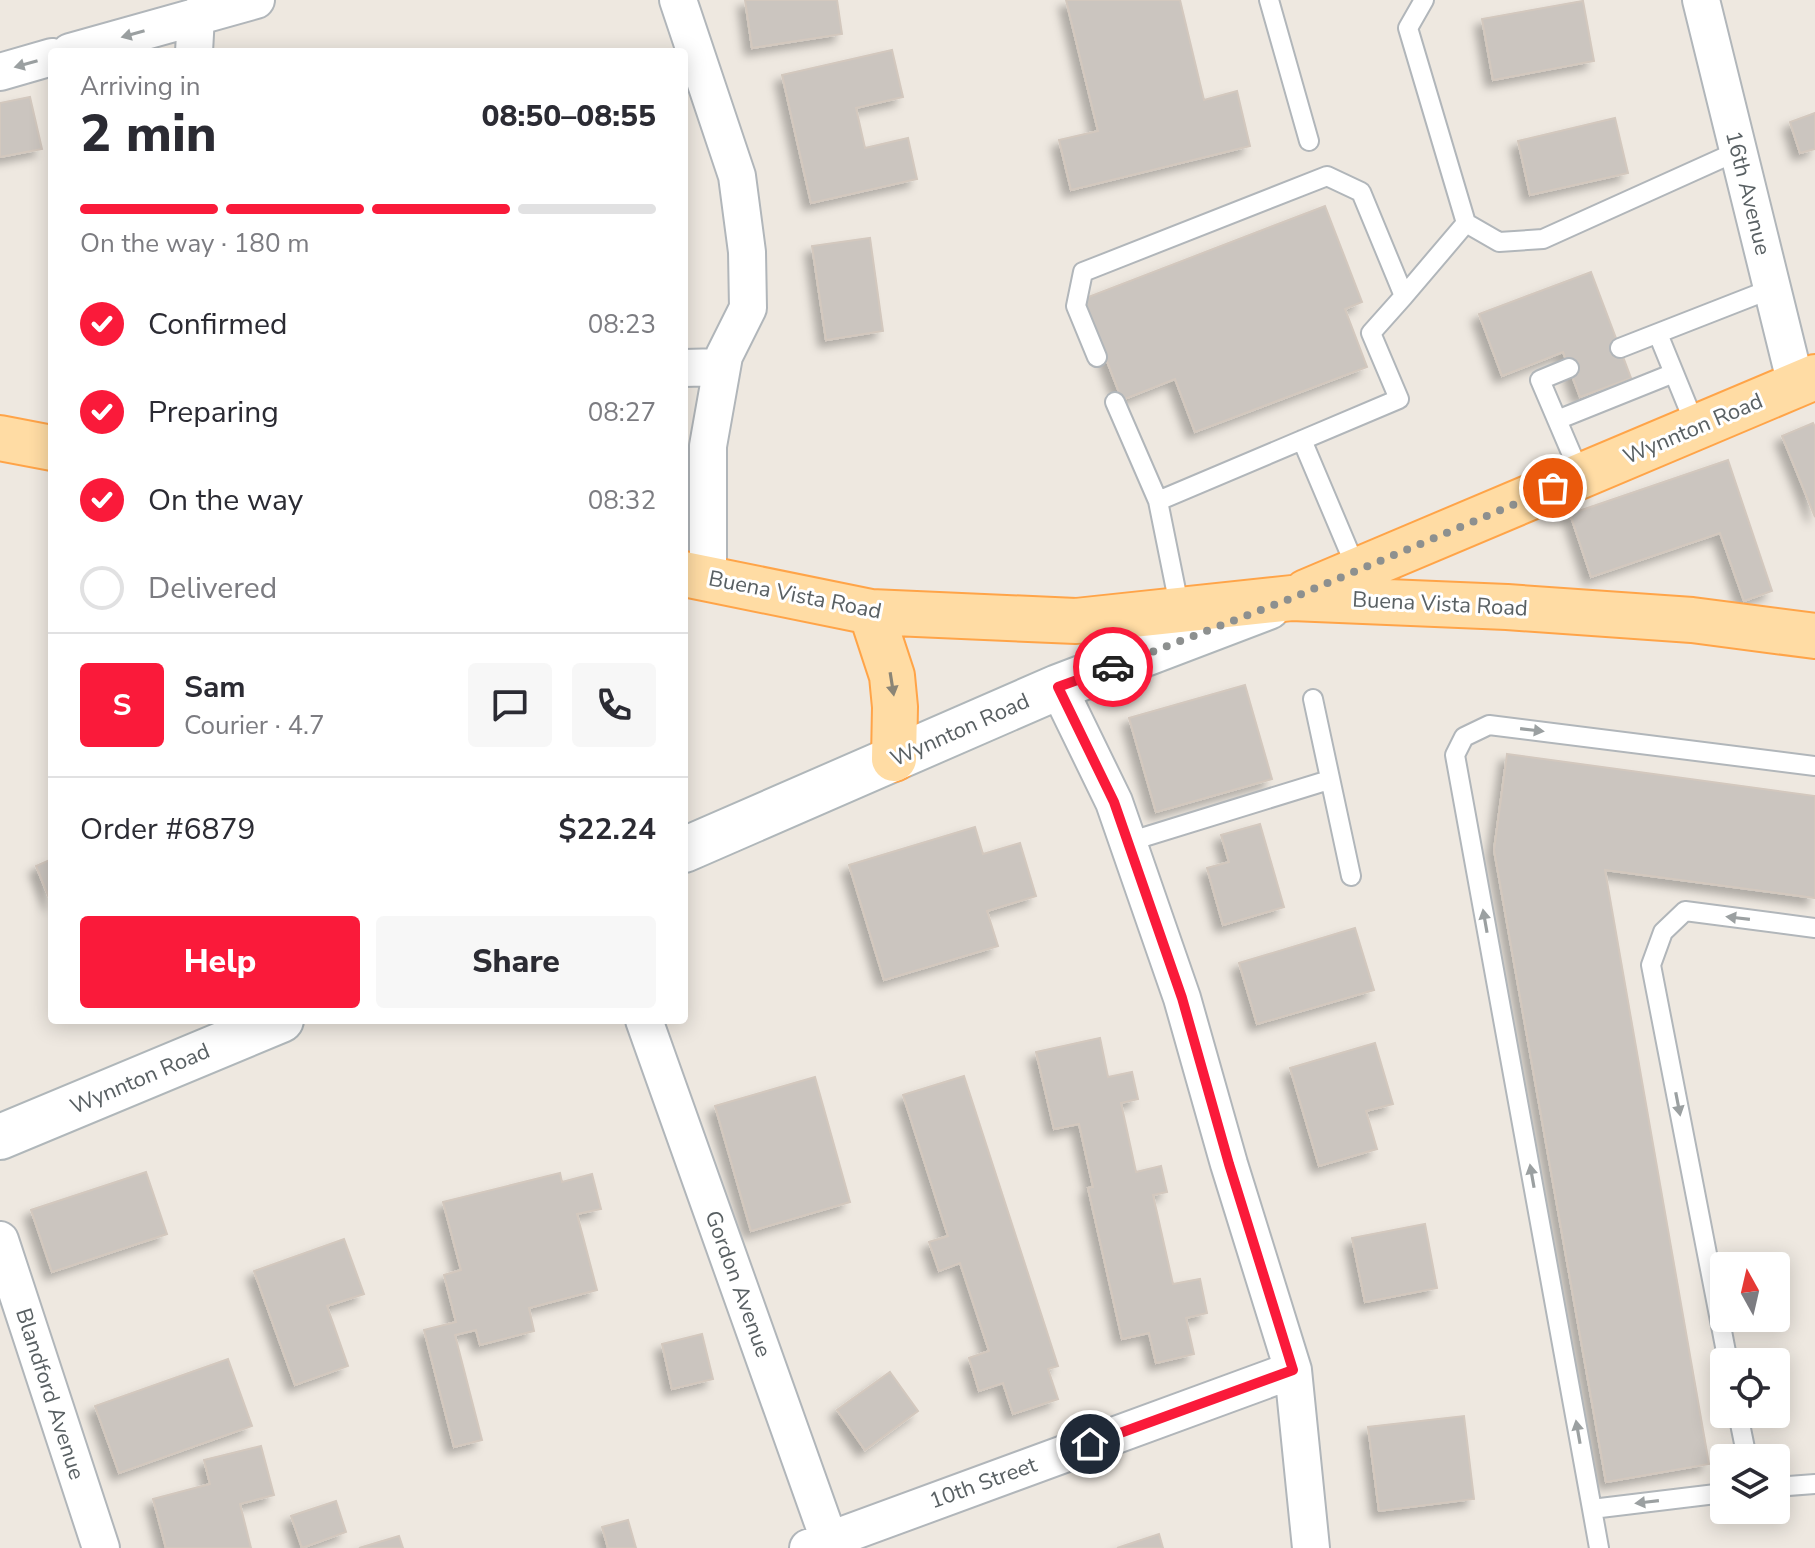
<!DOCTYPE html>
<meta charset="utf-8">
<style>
:root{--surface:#fff;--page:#f7f7f7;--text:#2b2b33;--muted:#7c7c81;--line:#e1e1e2;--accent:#fa1a3a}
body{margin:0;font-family:"Nunito Sans",sans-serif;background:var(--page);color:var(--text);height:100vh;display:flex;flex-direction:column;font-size:30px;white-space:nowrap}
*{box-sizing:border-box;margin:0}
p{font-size:26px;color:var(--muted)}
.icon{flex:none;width:44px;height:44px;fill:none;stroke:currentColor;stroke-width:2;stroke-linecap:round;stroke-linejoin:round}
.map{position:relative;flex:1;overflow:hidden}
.drawer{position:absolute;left:48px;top:48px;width:640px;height:976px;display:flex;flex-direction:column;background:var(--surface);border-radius:8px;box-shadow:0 4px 20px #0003}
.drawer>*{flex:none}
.needle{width:52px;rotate:352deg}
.fabs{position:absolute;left:1710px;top:1252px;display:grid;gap:16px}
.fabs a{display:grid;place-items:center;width:80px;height:80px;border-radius:8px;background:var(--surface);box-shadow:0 4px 20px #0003;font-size:40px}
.pin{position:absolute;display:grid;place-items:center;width:68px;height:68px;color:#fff;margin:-34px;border:4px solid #fff;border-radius:50%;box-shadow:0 2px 8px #0007}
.courier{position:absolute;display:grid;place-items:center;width:80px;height:80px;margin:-40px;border:6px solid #fa1a3a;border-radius:50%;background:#fff;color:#222;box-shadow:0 2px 10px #0007}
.head em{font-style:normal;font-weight:800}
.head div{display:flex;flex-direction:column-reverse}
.head{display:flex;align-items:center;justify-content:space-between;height:136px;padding:0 32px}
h1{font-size:52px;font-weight:800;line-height:60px}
.bar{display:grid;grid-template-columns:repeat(4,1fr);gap:12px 8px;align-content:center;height:96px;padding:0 32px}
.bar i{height:10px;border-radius:6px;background:var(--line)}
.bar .selected{background:var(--accent)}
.bar p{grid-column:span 4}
.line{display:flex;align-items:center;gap:20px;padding:0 32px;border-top:2px solid var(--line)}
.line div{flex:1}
.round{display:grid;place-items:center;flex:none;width:84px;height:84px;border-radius:8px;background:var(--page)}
ol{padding:0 32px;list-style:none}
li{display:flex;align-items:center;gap:24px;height:88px}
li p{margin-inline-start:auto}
li .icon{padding:8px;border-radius:50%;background:var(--accent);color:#fff;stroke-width:4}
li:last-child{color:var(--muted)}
li i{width:44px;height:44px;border:4px solid var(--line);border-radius:50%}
.cta{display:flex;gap:16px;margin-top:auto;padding:16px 32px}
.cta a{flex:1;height:92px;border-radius:8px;background:var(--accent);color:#fff;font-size:32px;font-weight:800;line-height:92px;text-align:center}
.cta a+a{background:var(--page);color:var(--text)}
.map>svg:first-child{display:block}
</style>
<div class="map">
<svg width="1815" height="1548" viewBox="0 0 1815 1548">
<defs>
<filter id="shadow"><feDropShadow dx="-7" dy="7" stdDeviation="4" flood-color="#0004"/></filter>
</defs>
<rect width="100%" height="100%" fill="#eee8e0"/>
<path fill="#cbc5bf" stroke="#d3c8be" stroke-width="2" filter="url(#shadow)" d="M 745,0 L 837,0 L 842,34 L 752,48 Z
M 1066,0 L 1180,0 L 1204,100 L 1237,91 L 1250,146 L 1071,190 L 1059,140 L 1098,131 Z
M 1583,1 L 1594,61 L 1493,80 L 1482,19 Z
M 892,50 L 903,97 L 856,108 L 865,148 L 908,138 L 917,179 L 811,203 L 782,75 Z
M 30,97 L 42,149 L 0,157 L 0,103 Z
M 1815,113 L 1815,149 L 1800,153 L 1790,122 Z
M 1615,118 L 1628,173 L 1530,195 L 1518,141 Z
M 1325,206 L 1362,302 L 1345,309 L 1367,367 L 1195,432 L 1175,379 L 1122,400 L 1083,299 Z
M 870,238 L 883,331 L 826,340 L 812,246 Z
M 1591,272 L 1631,378 L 1580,397 L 1563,352 L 1502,376 L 1479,314 Z
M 1813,423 L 1815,427 L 1815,517 L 1782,436 Z
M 1728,460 L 1772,591 L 1744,601 L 1720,533 L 1591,577 L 1570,514 Z
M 1245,685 L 1272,779 L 1156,812 L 1129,718 Z
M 1507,754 L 1815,796 L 1815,898 L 1605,870 L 1709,1464 L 1606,1482 L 1494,850 Z
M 1260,824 L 1284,907 L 1223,925 L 1207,868 L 1229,862 L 1221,835 Z
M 975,827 L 983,854 L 1020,843 L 1036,896 L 987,911 L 998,946 L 884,980 L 849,865 Z
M 52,859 L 52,905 L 36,866 Z
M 1355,928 L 1374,990 L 1257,1024 L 1239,963 Z
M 1100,1038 L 1108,1077 L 1132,1072 L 1138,1099 L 1121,1103 L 1136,1172 L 1161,1166 L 1167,1192 L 1153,1195 L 1173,1284 L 1200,1279 L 1207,1313 L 1186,1318 L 1194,1354 L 1156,1363 L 1149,1333 L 1122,1339 L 1088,1188 L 1093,1187 L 1079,1124 L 1054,1129 L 1036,1052 Z
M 1375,1043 L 1393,1104 L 1366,1111 L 1377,1149 L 1319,1166 L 1290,1068 Z
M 964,1076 L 1058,1366 L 1048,1369 L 1058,1399 L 1013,1414 L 1003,1383 L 979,1391 L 969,1358 L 989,1351 L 960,1263 L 939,1271 L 929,1242 L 948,1236 L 903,1095 Z
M 815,1077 L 850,1202 L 751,1231 L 715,1106 Z
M 146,1172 L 167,1234 L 52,1272 L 31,1210 Z
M 560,1173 L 562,1182 L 592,1174 L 601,1209 L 577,1214 L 597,1290 L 529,1308 L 534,1331 L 480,1345 L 476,1330 L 455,1335 L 482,1440 L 454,1447 L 424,1330 L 456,1322 L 444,1275 L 461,1270 L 443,1202 Z
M 1425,1224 L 1437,1288 L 1365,1302 L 1352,1238 Z
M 344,1239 L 364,1294 L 327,1306 L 348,1366 L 295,1385 L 254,1271 Z
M 702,1334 L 713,1379 L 672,1389 L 662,1344 Z
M 228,1359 L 252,1426 L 119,1473 L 95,1406 Z
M 890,1372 L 918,1411 L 865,1450 L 837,1410 Z
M 1464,1416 L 1474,1499 L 1379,1511 L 1368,1427 Z
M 261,1446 L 274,1495 L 240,1504 L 251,1548 L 166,1548 L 153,1499 L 210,1484 L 204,1460 Z
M 336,1501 L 346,1532 L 302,1548 L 291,1516 Z
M 628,1520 L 636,1548 L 608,1548 L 602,1527 Z
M 1159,1534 L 1163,1548 L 1117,1548 Z
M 399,1536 L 403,1548 L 359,1548 Z"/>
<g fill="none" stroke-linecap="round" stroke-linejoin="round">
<g stroke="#b1b6ba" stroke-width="22">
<path id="service" d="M 1269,0 L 1309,141
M 1424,0 L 1408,28 L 1466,223 L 1499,242 L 1543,239 L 1738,151
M 1658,334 L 1696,427
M 1620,348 L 1771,289
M 1097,357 L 1076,306 L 1083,272 L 1327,176 L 1361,192 L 1404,296 L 1466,223
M 1569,368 L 1540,380 L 1581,476
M 1115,402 L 1158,501 L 1180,610
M 1557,420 L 1674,373
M 1302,440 L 1357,570
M 1158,501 L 1399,399 L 1371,333 L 1404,296
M 1313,699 L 1351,876
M 1128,842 L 1329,780
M 1728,1362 L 1651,965 L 1663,932 L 1685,911 L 1815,928
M 1738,1414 L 1747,1458
M 1776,1487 L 1815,1484
M 1592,1509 L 1455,755 L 1464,737 L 1489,725 L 1815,766
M 1599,1548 L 1592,1509 L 1724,1493"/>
</g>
<g stroke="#b1b6ba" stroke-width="40">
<path id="minor" d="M 678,0 L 737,176 L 747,252 L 748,308 L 724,356 L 708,446 L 708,579
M 1701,0 L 1796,385
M 70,52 L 256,0
M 194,52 L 196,16
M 0,72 L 52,57
M 684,368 L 722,367
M 1058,687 L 1114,802 L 1182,998 L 1229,1164 L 1293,1370 L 1311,1548
M 644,1020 L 832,1548
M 0,1240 L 101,1548
M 808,1548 L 1293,1370"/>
</g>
<g stroke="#b0b7ba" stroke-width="48">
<path id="secondary" d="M 684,850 L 1058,687 L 1268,607
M 0,1137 L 281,1020"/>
</g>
<g stroke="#ffa448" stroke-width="48">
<path id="primary" d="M 0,438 L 52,448
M 684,574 L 871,612 L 1076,621 L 1292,598 L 1507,607 L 1692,620 L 1815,636
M 1306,592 L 1815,377
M 871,612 L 892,676 L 895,707 L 894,759"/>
</g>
<use href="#service" stroke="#fff" stroke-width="18"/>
<use href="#minor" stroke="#fff" stroke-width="36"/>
<use href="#secondary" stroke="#fff" stroke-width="44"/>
<use href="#primary" stroke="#ffdca4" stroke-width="44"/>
</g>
<defs><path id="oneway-solid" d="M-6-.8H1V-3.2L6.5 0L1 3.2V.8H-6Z" transform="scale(2)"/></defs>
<g fill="#9ba0a1">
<use href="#oneway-solid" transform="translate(133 34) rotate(164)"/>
<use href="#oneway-solid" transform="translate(26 64) rotate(164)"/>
<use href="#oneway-solid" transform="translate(1532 730) rotate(7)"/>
<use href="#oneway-solid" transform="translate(1738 918) rotate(-173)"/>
<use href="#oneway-solid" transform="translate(1485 921) rotate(-100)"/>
<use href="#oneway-solid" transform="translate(1678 1104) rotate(79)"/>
<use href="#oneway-solid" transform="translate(1532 1176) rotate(-100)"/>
<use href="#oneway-solid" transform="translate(1578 1432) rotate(-100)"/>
<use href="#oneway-solid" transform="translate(1647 1502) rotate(173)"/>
</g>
<use fill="#8b8576" href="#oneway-solid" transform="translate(892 684) rotate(81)"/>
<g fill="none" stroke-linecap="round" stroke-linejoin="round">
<path stroke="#8d908f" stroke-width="8" stroke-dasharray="0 14.4" d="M 1113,667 L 1292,598 L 1553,488"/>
<path stroke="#fa1a3a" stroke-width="10" d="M 1090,1444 L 1293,1370 L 1229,1164 L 1182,998 L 1114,802 L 1058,687 L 1113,667"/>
</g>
<g text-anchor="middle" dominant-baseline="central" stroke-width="6" stroke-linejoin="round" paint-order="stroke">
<g font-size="22" fill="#596063" stroke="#fff">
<text transform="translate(1748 193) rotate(76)">16th Avenue</text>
<text transform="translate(1693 429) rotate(-23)">Wynnton Road</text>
<text transform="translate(795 595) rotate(11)">Buena Vista Road</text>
<text transform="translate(1440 604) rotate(3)">Buena Vista Road</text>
<text transform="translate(960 730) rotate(-24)">Wynnton Road</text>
<text transform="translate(140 1079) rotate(-23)">Wynnton Road</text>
<text transform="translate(738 1284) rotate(70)">Gordon Avenue</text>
<text transform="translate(50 1394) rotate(72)">Blandford Avenue</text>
<text transform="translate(983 1483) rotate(-20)">10th Street</text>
</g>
</g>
</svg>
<div class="fabs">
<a><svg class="needle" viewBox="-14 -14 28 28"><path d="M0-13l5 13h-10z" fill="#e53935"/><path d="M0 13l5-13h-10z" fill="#7c7c81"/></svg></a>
<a><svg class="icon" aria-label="locate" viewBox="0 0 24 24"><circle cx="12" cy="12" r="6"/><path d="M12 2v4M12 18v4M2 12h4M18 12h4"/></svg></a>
<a><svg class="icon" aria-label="layers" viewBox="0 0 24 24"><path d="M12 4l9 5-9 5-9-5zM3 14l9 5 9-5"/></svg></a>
</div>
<div class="pin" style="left:1553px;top:488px;background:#ea580c"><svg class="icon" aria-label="bag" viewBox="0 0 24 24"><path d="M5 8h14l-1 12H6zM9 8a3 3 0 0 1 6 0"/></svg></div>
<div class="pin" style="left:1090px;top:1444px;background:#1f2937"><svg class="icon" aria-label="home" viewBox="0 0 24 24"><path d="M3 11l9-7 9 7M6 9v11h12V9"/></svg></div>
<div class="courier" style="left:1113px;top:667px"><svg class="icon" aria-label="car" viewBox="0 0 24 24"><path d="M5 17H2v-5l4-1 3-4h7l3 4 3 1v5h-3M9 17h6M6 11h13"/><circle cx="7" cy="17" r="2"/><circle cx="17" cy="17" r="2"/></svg></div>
<section class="drawer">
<div class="head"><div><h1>2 min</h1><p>Arriving in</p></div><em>08:50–08:55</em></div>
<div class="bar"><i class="selected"></i><i class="selected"></i><i class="selected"></i><i></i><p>On the way · 180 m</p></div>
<ol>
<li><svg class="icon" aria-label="check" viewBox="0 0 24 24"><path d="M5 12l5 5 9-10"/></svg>Confirmed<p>08:23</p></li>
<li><svg class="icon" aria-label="check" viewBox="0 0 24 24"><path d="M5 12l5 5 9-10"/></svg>Preparing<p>08:27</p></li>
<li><svg class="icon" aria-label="check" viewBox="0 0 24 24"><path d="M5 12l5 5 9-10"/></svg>On the way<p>08:32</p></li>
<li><i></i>Delivered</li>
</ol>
<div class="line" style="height:144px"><b class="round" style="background:var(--accent);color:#fff">S</b><div><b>Sam</b><p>Courier · 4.7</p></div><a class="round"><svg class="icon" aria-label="chat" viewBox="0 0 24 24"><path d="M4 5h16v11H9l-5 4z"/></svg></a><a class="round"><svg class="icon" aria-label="phone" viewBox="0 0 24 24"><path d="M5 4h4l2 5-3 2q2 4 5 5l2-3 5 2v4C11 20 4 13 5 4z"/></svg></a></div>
<div class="line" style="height:104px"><div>Order #6879</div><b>$22.24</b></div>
<div class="cta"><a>Help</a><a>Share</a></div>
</section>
</div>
